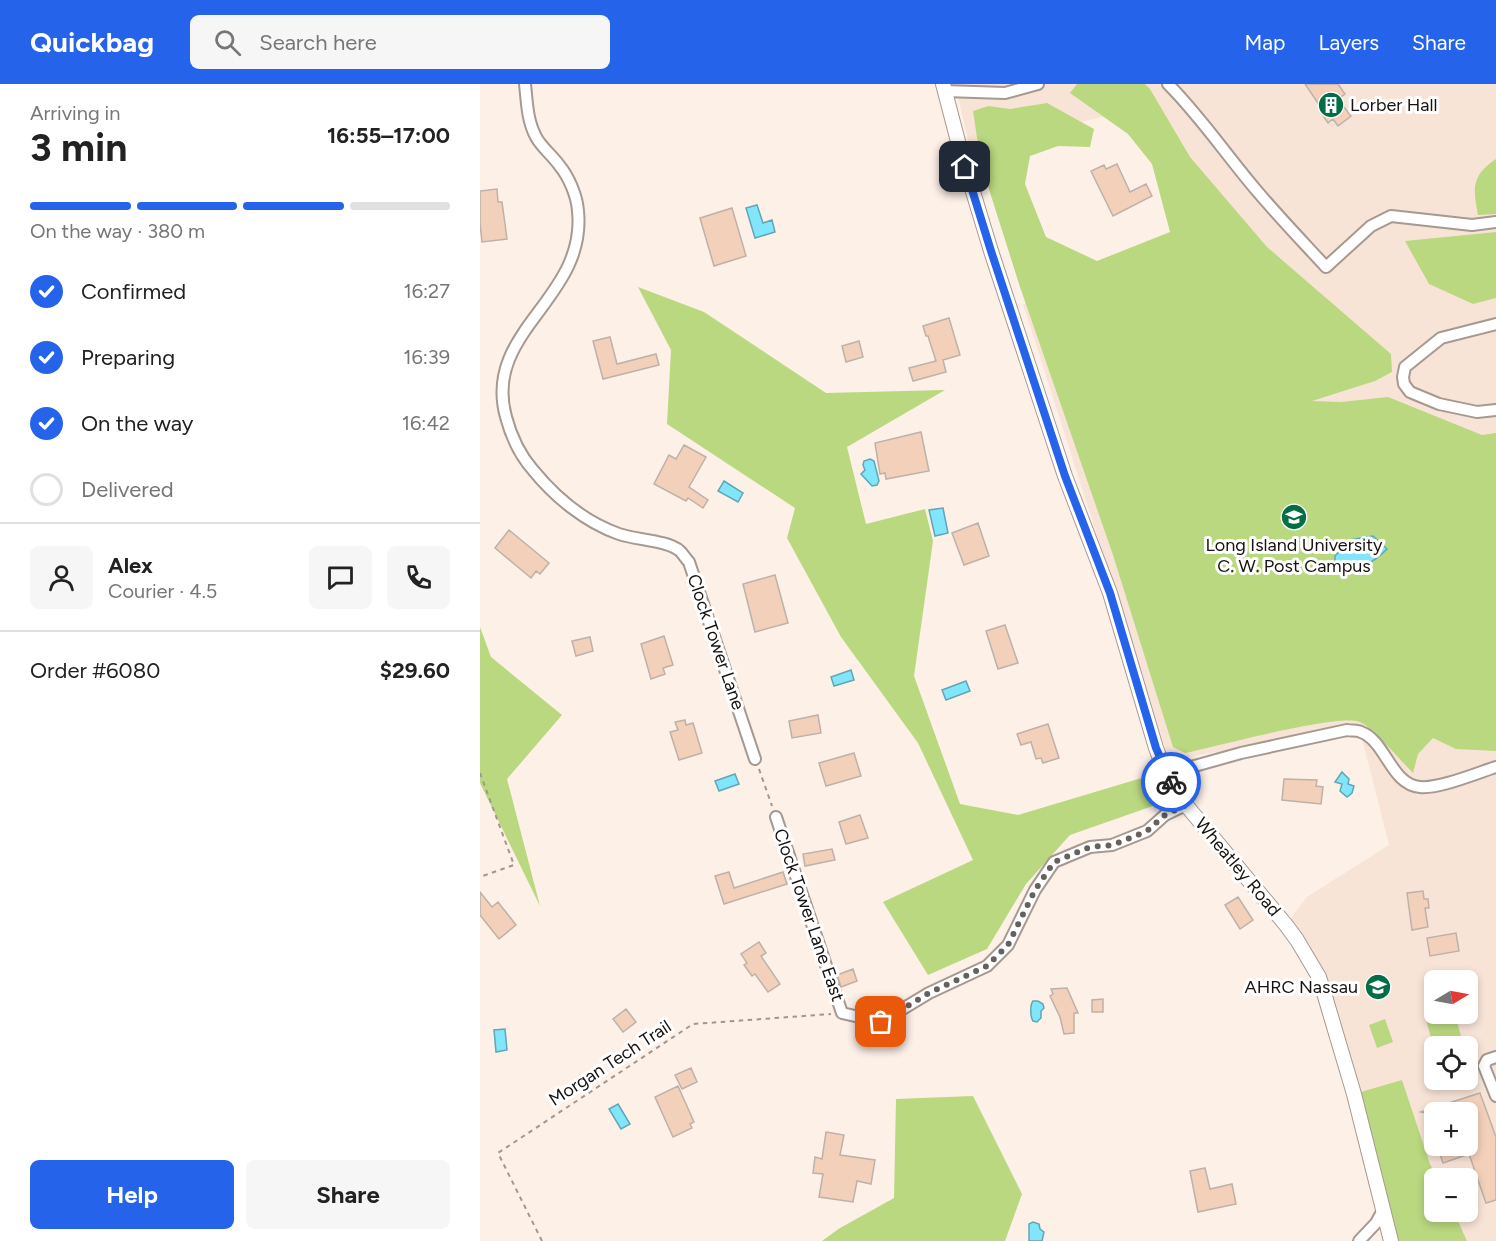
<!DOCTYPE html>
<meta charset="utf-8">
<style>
:root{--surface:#fff;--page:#f6f6f6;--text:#222;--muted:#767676;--line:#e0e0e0;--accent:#2563eb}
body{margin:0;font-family:Figtree,sans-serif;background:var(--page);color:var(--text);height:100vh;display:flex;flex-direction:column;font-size:22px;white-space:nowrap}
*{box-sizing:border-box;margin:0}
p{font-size:20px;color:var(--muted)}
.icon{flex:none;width:33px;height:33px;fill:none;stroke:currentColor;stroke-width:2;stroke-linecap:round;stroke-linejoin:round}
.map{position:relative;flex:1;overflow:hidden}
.side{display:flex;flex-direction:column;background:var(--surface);width:480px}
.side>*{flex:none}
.needle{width:39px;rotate:80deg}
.tools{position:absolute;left:944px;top:886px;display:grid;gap:12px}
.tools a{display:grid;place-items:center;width:54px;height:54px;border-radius:9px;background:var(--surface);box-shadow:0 3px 9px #0003;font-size:30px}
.pin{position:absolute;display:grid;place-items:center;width:51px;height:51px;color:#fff;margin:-26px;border-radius:12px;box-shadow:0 3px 9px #0006}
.courier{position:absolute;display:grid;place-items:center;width:60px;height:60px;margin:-30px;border:4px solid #2563eb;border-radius:50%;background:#fff;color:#222;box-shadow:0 2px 8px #0007}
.headline em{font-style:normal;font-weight:700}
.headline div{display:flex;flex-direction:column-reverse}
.headline{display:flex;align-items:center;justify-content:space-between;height:102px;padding:0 30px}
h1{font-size:39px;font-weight:700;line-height:45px}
.bar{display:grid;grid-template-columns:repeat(4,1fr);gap:9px 6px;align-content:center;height:72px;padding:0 30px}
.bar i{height:8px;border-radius:4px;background:var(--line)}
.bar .selected{background:var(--accent)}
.bar p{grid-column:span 4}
.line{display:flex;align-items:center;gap:15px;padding:0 30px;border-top:2px solid var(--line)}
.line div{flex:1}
.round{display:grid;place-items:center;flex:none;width:63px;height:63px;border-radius:9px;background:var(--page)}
ol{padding:0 30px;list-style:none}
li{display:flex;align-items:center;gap:18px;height:66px}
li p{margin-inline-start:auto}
li .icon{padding:6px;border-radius:50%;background:var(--accent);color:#fff;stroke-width:4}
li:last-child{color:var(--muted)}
li i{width:33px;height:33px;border:3px solid var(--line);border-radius:50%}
.cta{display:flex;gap:12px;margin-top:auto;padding:12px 30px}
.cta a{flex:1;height:69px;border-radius:9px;background:var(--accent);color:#fff;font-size:24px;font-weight:700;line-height:69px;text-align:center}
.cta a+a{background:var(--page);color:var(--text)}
header{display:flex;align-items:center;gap:36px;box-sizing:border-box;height:84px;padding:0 30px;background:var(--accent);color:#fff}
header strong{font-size:28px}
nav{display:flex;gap:33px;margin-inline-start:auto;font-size:21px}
.search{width:420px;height:54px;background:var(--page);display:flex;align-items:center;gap:15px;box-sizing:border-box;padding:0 21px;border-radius:9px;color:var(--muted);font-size:22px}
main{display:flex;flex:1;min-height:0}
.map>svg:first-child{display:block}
</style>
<header>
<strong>Quickbag</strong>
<div class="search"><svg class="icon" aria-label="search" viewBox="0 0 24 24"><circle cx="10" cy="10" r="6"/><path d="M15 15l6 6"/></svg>Search here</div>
<nav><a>Map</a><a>Layers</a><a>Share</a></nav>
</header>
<main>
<section class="side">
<div class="headline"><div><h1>3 min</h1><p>Arriving in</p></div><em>16:55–17:00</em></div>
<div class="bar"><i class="selected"></i><i class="selected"></i><i class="selected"></i><i></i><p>On the way · 380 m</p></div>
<ol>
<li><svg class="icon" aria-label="check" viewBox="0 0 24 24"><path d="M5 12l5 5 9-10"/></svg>Confirmed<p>16:27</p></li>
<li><svg class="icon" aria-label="check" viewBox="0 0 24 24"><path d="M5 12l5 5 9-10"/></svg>Preparing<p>16:39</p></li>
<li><svg class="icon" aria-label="check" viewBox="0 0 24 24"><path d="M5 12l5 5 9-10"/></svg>On the way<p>16:42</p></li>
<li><i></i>Delivered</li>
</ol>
<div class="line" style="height:108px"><a class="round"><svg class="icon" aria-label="person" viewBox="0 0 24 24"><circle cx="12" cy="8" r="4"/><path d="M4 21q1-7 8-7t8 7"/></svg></a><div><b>Alex</b><p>Courier · 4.5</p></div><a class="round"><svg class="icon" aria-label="chat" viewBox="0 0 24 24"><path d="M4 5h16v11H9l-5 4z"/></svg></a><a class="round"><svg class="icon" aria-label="phone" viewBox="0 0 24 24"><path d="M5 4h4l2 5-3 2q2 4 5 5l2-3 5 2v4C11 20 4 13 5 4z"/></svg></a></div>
<div class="line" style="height:78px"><div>Order #6080</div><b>$29.60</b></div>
<div class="cta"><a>Help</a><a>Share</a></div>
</section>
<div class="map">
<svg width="1016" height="1157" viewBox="0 0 1016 1157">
<rect width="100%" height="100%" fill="#fdf0e7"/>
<path fill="#f8e4d7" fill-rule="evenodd" d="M 475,0 L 1016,0 L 1016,1157 L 987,1157 L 974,1128 L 987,1128 L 987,1095 L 958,1095 L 950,1080 L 874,1010 L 844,909 L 806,841 L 827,813 L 909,761 L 880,647 L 867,646 L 689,676 L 543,220 L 724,166 L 655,25 L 490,65 ZM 954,897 L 987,897 L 987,930 L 954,930 ZM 954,963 L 987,963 L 987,996 L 954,996 ZM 954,1029 L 987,1029 L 987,1062 L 954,1062 Z"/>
<path fill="#bad87f" d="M 597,0 L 665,0 L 670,5 L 710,73 L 787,163 L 911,270 L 912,288 L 895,297 L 832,317 L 861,318 L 908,313 L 1002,351 L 1016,349 L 1016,667 L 976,665 L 953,654 L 938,670 L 933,689 C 922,678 892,643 880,638 C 859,629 734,663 705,669 L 693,663 L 633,471 L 540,203 L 501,80 L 493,27 L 508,22 L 530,25 L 567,19 L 614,45 L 610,63 L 578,62 L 550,72 L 545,100 L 566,153 L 617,177 L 690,148 L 672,80 L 648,50 L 590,9 Z
M 1016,75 L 1016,130 L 998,131 C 993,104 991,92 1016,75 Z
M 1016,148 L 1016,214 L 993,220 L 949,200 L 925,157 Z
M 158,203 L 224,228 L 346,309 L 465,306 L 367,363 L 386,440 L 445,425 L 453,457 L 434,592 L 480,720 L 538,731 L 675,690 L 687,717 L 590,751 L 546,800 L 507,865 L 448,891 L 403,818 L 493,776 L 438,659 L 361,553 L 307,454 L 315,424 L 187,340 L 191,266 Z
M 0,543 L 11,573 L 82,631 L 27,695 L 60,822 L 0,699 Z
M 954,926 L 954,930 L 975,930 L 981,952 L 964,957 L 962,962 L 952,958 L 944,928 Z
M 905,935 L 913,958 L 897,964 L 889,941 Z
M 922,996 L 950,1080 L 958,1095 L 954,1095 L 954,1128 L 974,1128 L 987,1157 L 911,1157 L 874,1010 Z
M 493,1012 L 542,1110 L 525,1157 L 342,1157 L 360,1144 L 414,1114 L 416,1015 Z"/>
<path fill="#81e6fb" stroke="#61a6b4" stroke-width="1.5" d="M 277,121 L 283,139 L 292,136 L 295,148 L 275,154 L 266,124 Z
M 390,375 L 394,377 L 399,397 L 397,401 L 392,402 L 381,390 L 385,386 L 383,381 L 384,377 Z
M 244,397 L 263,409 L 258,418 L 238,407 Z
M 463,424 L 468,449 L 455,452 L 449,426 Z
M 893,452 L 907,465 C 892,481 877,486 855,484 L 855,472 L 870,456 Z
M 371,586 L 374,596 L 354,602 L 351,593 Z
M 486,597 L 490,607 L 466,616 L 462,606 Z
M 862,688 L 869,695 L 868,700 L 874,702 L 872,709 L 867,713 L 860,707 L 862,700 L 855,698 Z
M 255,690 L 259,700 L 239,707 L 235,697 Z
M 553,917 L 558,917 L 563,920 L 564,924 L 561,927 L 561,934 L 557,938 L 553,937 C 550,932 550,921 553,917 Z
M 25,945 L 27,966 L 16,968 L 14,946 Z
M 138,1020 L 150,1040 L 141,1045 L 129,1025 Z
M 553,1138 L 559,1140 L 560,1145 L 564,1148 L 562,1157 L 549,1157 L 549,1140 Z"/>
<path fill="#f3d0b9" stroke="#bdb1a9" stroke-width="1.5" d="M 825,0 L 858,0 L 865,10 L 858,15 L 871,32 L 858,42 L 853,35 L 848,39 L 842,30 L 844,28 Z
M 637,80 L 650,108 L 666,100 L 672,112 L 633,132 L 611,87 L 624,81 L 626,85 Z
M 17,105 L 18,118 L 22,118 L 27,155 L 2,158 L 0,139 L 0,107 Z
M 252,124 L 266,172 L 234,182 L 220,134 Z
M 469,234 L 480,271 L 463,276 L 466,288 L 433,297 L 429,284 L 456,277 L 448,252 L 446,252 L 443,242 Z
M 130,253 L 137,280 L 176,270 L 179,281 L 123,295 L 113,257 Z
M 379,257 L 383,273 L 366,278 L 362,262 Z
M 441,348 L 449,387 L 406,395 L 405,389 L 400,390 L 395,359 Z
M 204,361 L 226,373 L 209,403 L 228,416 L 223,424 L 208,414 L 206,417 L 174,400 L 189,371 L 196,375 Z
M 498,439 L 509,472 L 484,481 L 472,449 Z
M 29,446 L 69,479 L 60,490 L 56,487 L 51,494 L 15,464 Z
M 295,491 L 308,539 L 275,548 L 263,500 Z
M 525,541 L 538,579 L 518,585 L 506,547 Z
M 184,552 L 193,581 L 183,584 L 185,590 L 171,595 L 161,560 Z
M 110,553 L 113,567 L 96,572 L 92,557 Z
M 338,631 L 341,649 L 312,654 L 309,637 Z
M 205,636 L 206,641 L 213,639 L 222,669 L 199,676 L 190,648 L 198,646 L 195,638 Z
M 568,640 L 579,674 L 563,679 L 561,674 L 556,675 L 551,658 L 541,661 L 537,650 Z
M 374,669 L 381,692 L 346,702 L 339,679 Z
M 804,695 L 837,696 L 836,702 L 843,703 L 841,720 L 802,716 Z
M 380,731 L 388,754 L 366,760 L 359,738 Z
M 352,765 L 355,776 L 325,782 L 323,770 Z
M 249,788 L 254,804 L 303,788 L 307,800 L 244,820 L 235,792 Z
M 943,807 L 944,815 L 948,815 L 949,824 L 945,824 L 948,843 L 932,846 L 927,809 Z
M 0,808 L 12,823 L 18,818 L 36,841 L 19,855 L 0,831 Z
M 758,813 L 773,836 L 760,845 L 745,821 Z
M 976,849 L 979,867 L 950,872 L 947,854 Z
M 279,858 L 286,869 L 281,872 L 300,900 L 288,908 L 275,890 L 272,892 L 264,881 L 267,879 L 261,870 Z
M 373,885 L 377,897 L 361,903 L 357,891 Z
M 587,904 L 598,929 L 594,929 L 594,949 L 584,950 L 580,933 L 570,912 L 573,910 L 571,905 Z
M 623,915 L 623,928 L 612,928 L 612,916 Z
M 146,925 L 156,938 L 143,948 L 133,935 Z
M 211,984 L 217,998 L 202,1005 L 195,991 Z
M 198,1002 L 214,1038 L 210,1040 L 212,1044 L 193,1053 L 175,1013 Z
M 1000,1009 L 1016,1053 L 1016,1116 L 1006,1119 L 989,1070 L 963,1079 L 957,1062 L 987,1062 L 987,1029 L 954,1029 L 953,1051 L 945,1029 L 941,1028 Z
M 346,1048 L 364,1051 L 360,1071 L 395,1076 L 391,1100 L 377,1097 L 373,1118 L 339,1113 L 343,1090 L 333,1089 L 335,1073 L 342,1075 Z
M 725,1084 L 730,1105 L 752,1100 L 756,1120 L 718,1128 L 710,1087 Z"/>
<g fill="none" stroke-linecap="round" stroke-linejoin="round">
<g stroke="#a59991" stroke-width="14">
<path id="minor" d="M 45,0 C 47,18 47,36 56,53 C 62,64 72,71 79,81 C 89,93 97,112 98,127 C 107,215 2,247 26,333 C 31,352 40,371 53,386 C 75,413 105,438 139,450 C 156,456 187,456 200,467 C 203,470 206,475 209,478 L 275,675
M 688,0 C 721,33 747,72 777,107 C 799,133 823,158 846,183 L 891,142 L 911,132 L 992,141 L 1016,138
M 465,7 L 525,9 L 558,0
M 1016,240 L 961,254 L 925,283 L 923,293 L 924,300 L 930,308 L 959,320 L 997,328 L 1016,326
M 686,690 L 761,669 L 867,646 C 872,647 877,646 881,648 C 906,657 911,701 940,703 C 959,705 997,689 1016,683
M 296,733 L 362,929 L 401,938 L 449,909 L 507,882 L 528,861 L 555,806 L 574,778 L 610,763 L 632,761 L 667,747 L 685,731 L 706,721
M 1016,973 L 1007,976 L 1004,982 L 1016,1012
M 879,1157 L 896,1139 L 903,1126"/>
</g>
<g stroke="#a59991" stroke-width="16">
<path id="major" d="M 463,0 L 480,65 L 511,167 L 585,392 L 630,509 L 676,664 L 686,690 L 706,721 L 806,841 L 817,856 L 839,893 L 844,909 L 874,1010 L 911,1157"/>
</g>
<path stroke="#a19790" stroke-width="2" stroke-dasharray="4.5 4.5" stroke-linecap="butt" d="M 279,685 L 292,722
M 0,689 L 34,781 L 0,793
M 62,1157 L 18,1069 L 213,940 L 351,930"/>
<use href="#minor" stroke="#fff" stroke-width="10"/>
<use href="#major" stroke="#fff" stroke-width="14"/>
</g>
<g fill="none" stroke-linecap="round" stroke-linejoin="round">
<path stroke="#68605b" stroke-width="6" stroke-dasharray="0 10.8" d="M 401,938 L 449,909 L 507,882 L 528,861 L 555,806 L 574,778 L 610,763 L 633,761 L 667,747 L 685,731 L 706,721 L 691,698"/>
<path stroke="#2563eb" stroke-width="8" d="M 485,83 L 511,167 L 585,392 L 630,509 L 676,664 L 691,698"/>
</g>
<defs>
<g id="building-disc" transform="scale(1.35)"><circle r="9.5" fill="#036e45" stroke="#fff"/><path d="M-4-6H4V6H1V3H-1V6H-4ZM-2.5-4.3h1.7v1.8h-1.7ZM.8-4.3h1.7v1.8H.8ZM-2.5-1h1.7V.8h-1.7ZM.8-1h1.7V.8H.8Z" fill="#fff"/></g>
<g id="university-disc" transform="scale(1.35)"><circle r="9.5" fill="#036e45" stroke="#fff"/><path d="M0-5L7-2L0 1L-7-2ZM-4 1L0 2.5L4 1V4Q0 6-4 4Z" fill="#fff"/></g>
<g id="school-disc" transform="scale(1.35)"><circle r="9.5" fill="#036e45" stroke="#fff"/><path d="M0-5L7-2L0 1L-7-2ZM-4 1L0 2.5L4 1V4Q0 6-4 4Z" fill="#fff"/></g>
</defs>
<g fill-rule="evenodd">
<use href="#building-disc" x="851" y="21"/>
<use href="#university-disc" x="814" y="433"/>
<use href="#school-disc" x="898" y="903"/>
</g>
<g text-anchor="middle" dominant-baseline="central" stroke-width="6" stroke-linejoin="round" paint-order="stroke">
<g font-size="18" fill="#17120f" stroke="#fff" text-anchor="start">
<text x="870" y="21">Lorber Hall</text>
<text x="814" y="461" text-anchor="middle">Long Island University<tspan x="814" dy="21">C. W. Post Campus</tspan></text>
<text x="878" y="903" text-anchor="end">AHRC Nassau</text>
</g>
<g font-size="18" fill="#17120f" stroke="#fff">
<text transform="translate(236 558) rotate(71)">Clock Tower Lane</text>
<text transform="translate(758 783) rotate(50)">Wheatley Road</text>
<text transform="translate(329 831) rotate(71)">Clock Tower Lane East</text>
<text transform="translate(130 979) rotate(-33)">Morgan Tech Trail</text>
</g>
</g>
</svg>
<div class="tools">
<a><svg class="needle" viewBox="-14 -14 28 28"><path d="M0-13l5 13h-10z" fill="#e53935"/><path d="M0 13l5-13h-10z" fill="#767676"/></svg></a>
<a><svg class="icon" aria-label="locate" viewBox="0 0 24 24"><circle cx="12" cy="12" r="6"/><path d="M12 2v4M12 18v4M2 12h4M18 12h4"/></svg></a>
<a>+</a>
<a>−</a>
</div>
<div class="pin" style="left:401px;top:938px;background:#ea580c"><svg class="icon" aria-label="bag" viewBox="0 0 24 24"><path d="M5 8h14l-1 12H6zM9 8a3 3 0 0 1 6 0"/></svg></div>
<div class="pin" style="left:485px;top:83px;background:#1f2937"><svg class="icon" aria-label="home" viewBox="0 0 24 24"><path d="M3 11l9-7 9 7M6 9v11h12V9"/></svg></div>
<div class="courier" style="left:691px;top:698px"><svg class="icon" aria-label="bike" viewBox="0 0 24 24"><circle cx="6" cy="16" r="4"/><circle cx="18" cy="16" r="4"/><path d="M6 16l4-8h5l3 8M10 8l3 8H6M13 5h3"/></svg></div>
</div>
</main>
